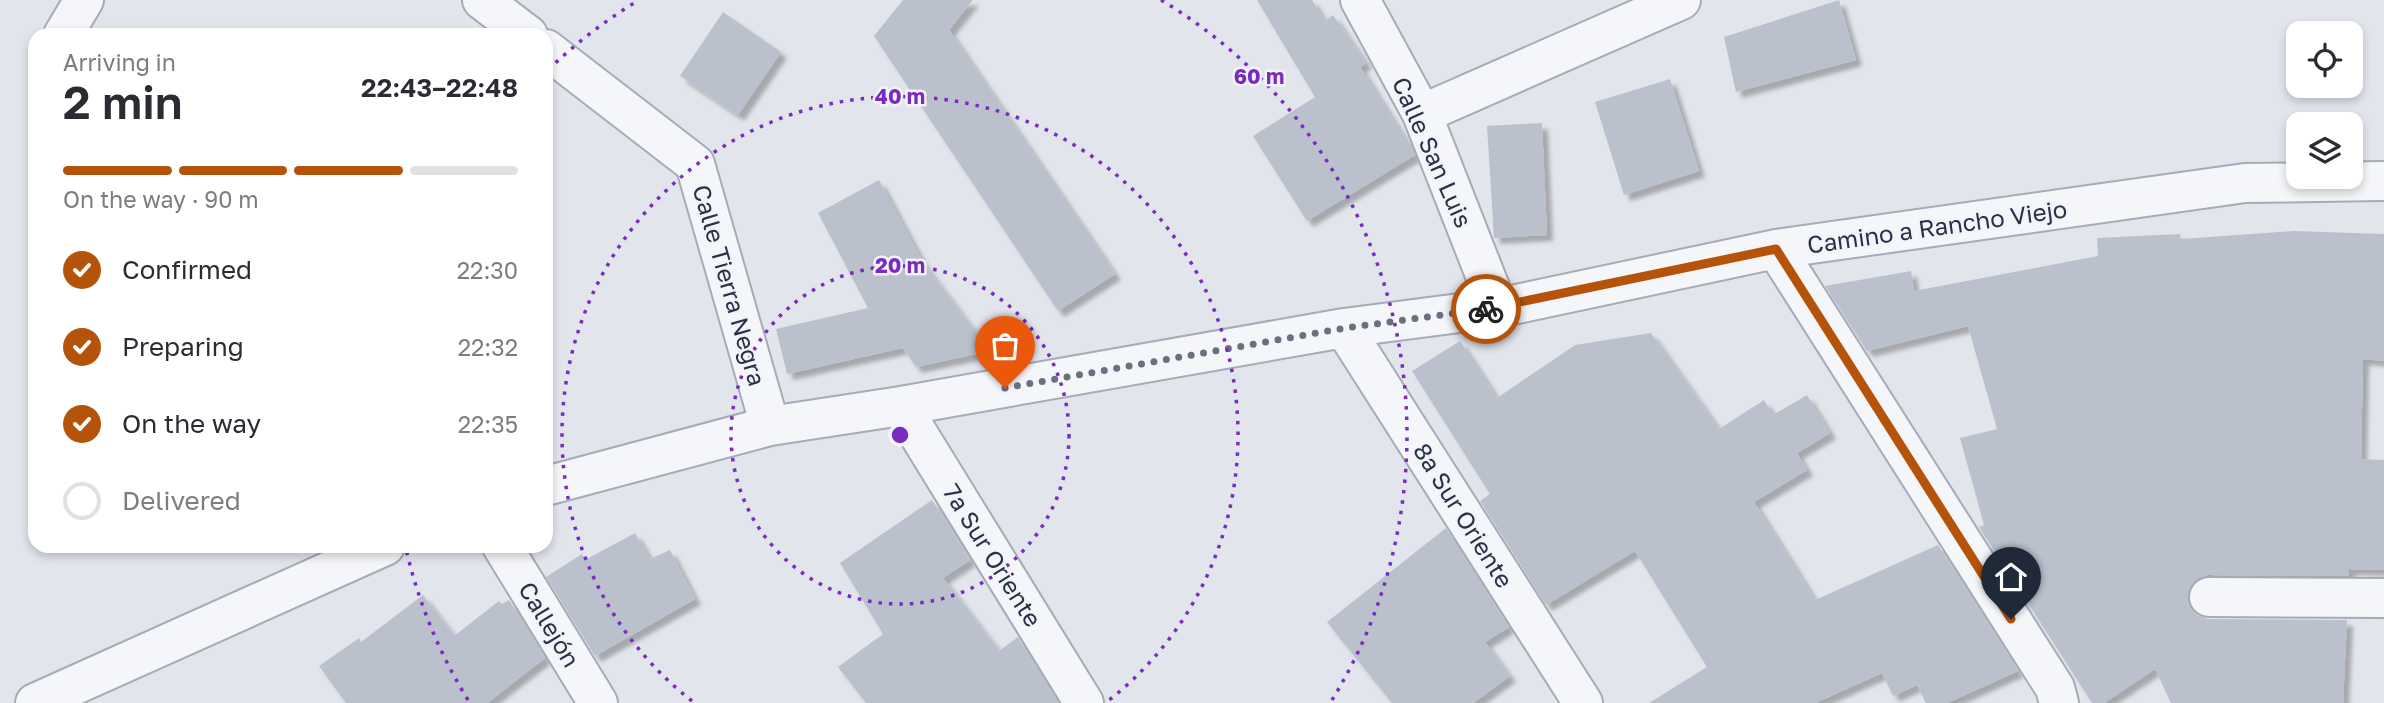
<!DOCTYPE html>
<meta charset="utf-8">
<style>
:root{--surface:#fff;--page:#f7f7f7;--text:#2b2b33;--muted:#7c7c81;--line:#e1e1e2;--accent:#b45309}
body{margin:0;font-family:"Golos Text",sans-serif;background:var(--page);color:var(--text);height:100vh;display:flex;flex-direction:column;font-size:26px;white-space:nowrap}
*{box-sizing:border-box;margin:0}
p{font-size:23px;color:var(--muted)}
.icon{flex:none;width:38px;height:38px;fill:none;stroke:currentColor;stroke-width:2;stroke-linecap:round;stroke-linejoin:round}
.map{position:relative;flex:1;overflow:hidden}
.drawer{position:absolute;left:28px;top:28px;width:525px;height:525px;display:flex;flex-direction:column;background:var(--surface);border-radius:21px;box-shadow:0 4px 10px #0003}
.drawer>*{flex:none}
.controls{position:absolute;left:2286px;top:21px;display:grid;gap:14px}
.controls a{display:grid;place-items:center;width:77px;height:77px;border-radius:14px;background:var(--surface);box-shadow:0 4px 10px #0003;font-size:35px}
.pin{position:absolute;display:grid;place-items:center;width:60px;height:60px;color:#fff;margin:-72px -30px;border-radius:50% 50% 50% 0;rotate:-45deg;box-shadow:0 0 7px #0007}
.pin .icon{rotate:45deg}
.courier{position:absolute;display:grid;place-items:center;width:70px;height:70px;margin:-35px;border:5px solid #b45309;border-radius:50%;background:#fff;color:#222;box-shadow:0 2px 9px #0007}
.summary em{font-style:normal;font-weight:600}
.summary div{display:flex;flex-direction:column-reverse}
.summary{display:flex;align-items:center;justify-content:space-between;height:119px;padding:0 35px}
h1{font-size:46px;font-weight:600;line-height:52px}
.bar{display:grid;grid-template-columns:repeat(4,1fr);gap:10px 7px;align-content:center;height:84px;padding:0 35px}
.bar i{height:9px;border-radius:5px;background:var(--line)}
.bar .active{background:var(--accent)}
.bar p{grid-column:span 4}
ol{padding:0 35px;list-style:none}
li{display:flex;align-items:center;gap:21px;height:77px}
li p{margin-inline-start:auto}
li .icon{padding:7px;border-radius:50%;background:var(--accent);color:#fff;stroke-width:4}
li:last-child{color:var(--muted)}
li i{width:38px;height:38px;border:4px solid var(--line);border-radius:50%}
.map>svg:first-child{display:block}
</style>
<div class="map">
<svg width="2384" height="703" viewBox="0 0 2384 703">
<defs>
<filter id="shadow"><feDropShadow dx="6" dy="6" stdDeviation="2" flood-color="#0004"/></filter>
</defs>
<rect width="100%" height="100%" fill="#e2e5ec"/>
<path fill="#bbc1cc" filter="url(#shadow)" d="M 903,0 L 973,0 L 949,30 L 1115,274 L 1058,311 L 874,36 Z
M 1257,0 L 1312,0 L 1325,21 L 1333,15 L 1366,63 L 1360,67 L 1415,155 L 1307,221 L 1253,136 L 1315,97 Z
M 1839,0 L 1856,60 L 1736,92 L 1724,37 Z
M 723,12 L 781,52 L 738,115 L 680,76 Z
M 1670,79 L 1699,171 L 1624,195 L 1595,102 Z
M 1542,123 L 1547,235 L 1494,238 L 1487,126 Z
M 879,180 L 922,261 L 990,351 L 916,367 L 903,348 L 787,374 L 776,329 L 868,308 L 818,213 Z
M 2294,231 L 2384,234 L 2384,361 L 2363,359 L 2361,459 L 2384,460 L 2384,570 L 2349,569 L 2349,576 L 2208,575 L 2199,578 L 2191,585 L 2187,598 L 2190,608 L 2197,615 L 2208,619 L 2347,620 L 2343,703 L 2171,703 L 2155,669 L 2104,703 L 2092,703 L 1979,527 L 1984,525 L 1960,438 L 1997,429 L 1968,326 L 1867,351 L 1825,286 L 1911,271 L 1914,291 L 2098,256 L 2097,238 L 2180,234 L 2181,239 Z
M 1651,333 L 1719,429 L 1764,400 L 1773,415 L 1807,395 L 1830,433 L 1797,453 L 1807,470 L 1754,502 L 1815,600 L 1938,545 L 2018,671 L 1947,703 L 1926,703 L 1917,685 L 1893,696 L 1882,673 L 1815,703 L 1649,703 L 1707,667 L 1635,551 L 1546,605 L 1480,501 L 1490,494 L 1412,371 L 1460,341 L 1497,398 L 1575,345 Z
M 932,500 L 970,560 L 943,578 L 999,651 L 1018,637 L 1058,703 L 866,703 L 838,667 L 883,634 L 840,563 Z
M 1446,528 L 1509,627 L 1485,642 L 1510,676 L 1473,703 L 1392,703 L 1327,622 Z
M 635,533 L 650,559 L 670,550 L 695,599 L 595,656 L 546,577 L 582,554 L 585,560 Z
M 423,595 L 454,636 L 499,601 L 502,604 L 509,600 L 545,658 L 487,703 L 346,703 L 319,666 L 359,638 L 361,642 Z"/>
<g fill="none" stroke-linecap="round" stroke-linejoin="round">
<g stroke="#a6abb7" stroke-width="42">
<path id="minor" d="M 482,0 L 528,35
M 1360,0 L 1422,114 L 1498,308
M 63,35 L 84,0
M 546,49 L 695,164 L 770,426
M 1422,114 L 1681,0
M 1776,249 L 2055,688 L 2059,703
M 1344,328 L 1583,703
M 901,406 L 1084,703
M 546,486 L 770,426 L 901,406 L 1344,328 L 1498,308 L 1776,249 L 2245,183 L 2384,181
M 502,546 L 598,703
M 2209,597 L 2384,598
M 35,703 L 385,546"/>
</g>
<use href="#minor" stroke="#f5f6f9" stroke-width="38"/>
</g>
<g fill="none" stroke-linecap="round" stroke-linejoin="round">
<path stroke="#697080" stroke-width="7" stroke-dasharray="0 12.6" d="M 1005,388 L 1345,328 L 1486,309"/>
<path stroke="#b45309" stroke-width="9" d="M 1486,309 L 1776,249 L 2011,619"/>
</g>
<g fill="none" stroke="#7b2cbf" stroke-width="3.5" stroke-dasharray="3.5 7">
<circle cx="900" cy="435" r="169"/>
<path d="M692 701A338 338 0 1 1 1108 701"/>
<path d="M468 700A507 507 0 0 1 406 549M548 70A507 507 0 0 1 639 0M1161 0A507 507 0 0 1 1332 700"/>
</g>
<g text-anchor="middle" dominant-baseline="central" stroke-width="5" stroke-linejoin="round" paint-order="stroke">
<g font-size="24" fill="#283146" stroke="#f2f4f9">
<text transform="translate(1433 152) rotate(66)">Calle San Luis</text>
<text transform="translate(1937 226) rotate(-8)">Camino a Rancho Viejo</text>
<text transform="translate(730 285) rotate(74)">Calle Tierra Negra</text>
<text transform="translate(1464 515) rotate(58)">8a Sur Oriente</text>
<text transform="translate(993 555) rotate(58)">7a Sur Oriente</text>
<text transform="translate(550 624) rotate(59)">Callejón</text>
</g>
</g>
<circle cx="900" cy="435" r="10" fill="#7b2cbf" stroke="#f2f4f9" stroke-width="3.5"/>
<g font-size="21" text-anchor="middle" font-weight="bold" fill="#7b2cbf" stroke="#f2f4f9" stroke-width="5" stroke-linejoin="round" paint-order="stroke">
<text x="1259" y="84">60 m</text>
<text x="900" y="104">40 m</text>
<text x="900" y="273">20 m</text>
</g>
</svg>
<div class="controls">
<a><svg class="icon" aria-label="locate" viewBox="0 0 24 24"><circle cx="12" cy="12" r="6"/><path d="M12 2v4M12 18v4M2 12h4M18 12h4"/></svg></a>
<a><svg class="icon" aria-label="layers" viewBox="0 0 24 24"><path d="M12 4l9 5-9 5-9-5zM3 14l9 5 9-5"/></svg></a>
</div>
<div class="pin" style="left:1005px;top:388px;background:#ea580c"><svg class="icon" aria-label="bag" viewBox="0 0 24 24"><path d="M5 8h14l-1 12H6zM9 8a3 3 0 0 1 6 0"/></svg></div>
<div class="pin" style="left:2011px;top:619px;background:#1f2937"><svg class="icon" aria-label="home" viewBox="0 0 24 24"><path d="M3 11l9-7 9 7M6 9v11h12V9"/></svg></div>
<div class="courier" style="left:1486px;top:309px"><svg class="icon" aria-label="bike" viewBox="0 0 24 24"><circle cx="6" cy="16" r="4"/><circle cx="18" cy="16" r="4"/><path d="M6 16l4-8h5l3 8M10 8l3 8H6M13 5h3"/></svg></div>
<section class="drawer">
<div class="summary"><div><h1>2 min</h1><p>Arriving in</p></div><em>22:43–22:48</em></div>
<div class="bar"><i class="active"></i><i class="active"></i><i class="active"></i><i></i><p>On the way · 90 m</p></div>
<ol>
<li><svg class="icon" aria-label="check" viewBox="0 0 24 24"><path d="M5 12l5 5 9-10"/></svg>Confirmed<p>22:30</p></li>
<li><svg class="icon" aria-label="check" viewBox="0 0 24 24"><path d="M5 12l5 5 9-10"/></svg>Preparing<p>22:32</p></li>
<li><svg class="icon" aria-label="check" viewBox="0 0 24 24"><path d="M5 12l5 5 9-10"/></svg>On the way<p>22:35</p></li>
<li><i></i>Delivered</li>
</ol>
</section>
</div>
